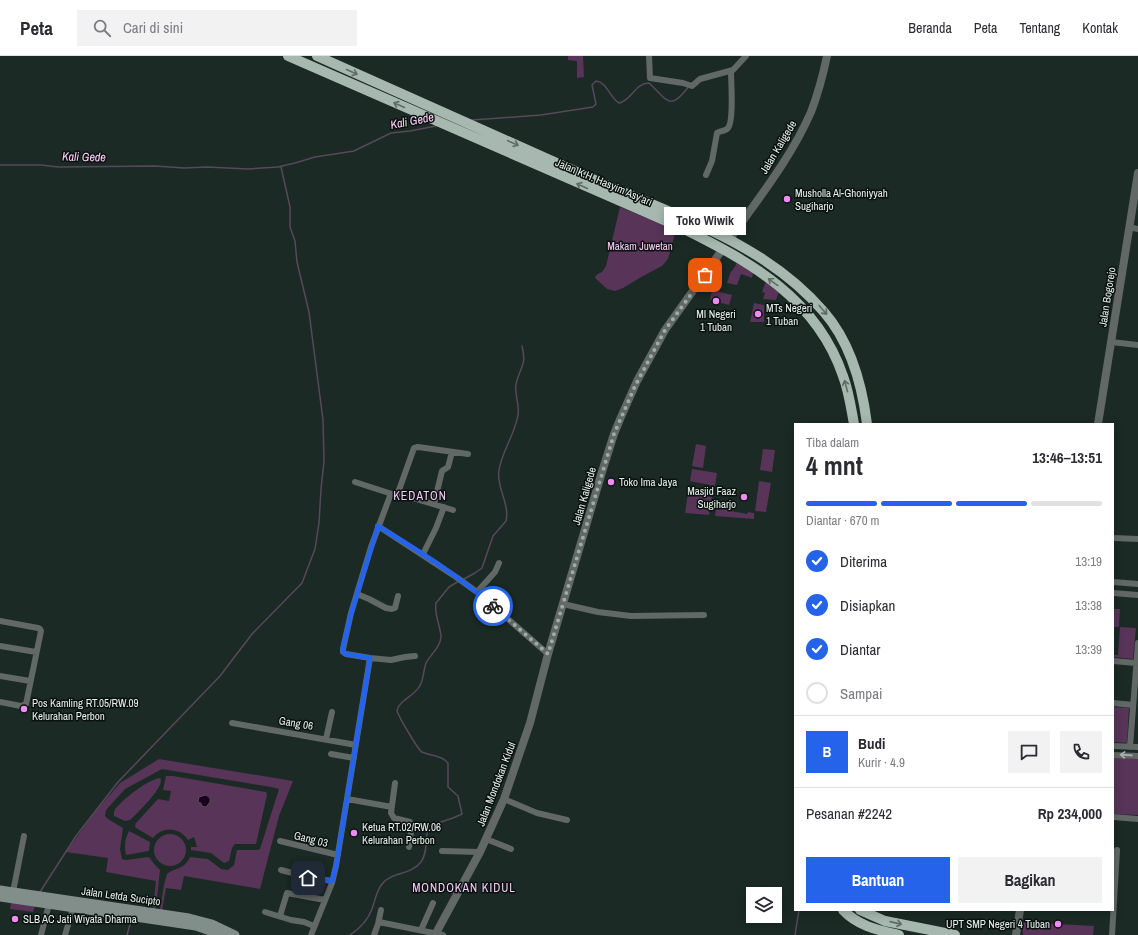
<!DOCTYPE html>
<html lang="id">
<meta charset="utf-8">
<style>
:root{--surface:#fff;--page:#f2f2f3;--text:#2b2b33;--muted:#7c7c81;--line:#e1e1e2;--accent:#2563eb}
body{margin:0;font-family:"Archivo Narrow",sans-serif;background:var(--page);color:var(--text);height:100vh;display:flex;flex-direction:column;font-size:15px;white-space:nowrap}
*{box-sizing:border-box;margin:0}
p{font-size:13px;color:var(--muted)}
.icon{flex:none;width:22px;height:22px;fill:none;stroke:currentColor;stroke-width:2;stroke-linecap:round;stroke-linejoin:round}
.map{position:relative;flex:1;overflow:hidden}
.side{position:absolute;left:794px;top:367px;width:320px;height:488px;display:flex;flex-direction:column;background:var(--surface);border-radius:0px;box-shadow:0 2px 10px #0003}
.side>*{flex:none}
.tools{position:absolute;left:746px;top:831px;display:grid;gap:8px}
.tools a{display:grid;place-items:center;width:36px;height:36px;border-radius:0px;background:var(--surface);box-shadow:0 2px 10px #0003;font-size:20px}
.pin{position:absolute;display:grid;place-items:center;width:34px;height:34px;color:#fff;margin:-17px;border-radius:8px;box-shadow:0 2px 6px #0006}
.courier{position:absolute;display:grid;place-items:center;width:40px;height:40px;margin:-20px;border:3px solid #2563eb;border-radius:50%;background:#fff;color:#222;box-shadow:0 1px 5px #0007}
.bubble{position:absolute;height:28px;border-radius:0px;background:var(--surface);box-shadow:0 2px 10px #0003;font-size:13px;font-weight:800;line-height:28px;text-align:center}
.head em{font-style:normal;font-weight:800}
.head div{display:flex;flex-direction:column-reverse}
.head{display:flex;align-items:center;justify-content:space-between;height:68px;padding:0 12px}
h1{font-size:26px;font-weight:800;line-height:30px}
.bar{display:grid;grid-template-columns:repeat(4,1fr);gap:6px 4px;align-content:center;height:48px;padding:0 12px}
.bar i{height:5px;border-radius:3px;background:var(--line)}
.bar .active{background:var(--accent)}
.bar p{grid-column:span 4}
.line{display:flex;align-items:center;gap:10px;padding:0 12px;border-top:1px solid var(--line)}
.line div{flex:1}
.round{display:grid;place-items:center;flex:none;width:42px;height:42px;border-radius:0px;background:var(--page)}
ol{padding:0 12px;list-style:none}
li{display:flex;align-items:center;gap:12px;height:44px}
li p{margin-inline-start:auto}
li .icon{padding:4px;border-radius:50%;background:var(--accent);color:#fff;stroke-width:4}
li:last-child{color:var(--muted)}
li i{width:22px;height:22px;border:2px solid var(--line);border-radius:50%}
.primary-button{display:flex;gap:8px;margin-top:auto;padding:8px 12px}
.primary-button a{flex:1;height:46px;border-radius:0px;background:var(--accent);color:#fff;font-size:16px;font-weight:800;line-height:46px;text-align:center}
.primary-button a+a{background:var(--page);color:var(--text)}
header{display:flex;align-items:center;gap:24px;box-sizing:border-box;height:56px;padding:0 20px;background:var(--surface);border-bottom:1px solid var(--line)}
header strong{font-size:19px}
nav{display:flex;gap:22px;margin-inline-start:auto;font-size:14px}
.search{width:280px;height:36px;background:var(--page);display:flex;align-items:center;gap:10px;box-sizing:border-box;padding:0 14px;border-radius:0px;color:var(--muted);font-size:15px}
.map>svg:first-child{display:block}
</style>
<header>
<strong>Peta</strong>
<div class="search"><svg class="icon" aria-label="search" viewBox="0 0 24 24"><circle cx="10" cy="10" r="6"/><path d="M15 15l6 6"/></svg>Cari di sini</div>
<nav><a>Beranda</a><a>Peta</a><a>Tentang</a><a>Kontak</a></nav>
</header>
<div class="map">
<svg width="1138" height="879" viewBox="0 0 1138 879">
<rect width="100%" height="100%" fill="#1b2a24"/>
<path fill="#573458" d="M 568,0 L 583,0 L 584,21 L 577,22 L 577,5 L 568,4 Z
M 620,151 L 676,174 L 668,203 L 662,210 L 643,220 L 623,232 L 615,235 L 607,233 L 595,222 L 596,219 L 602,216 L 606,210 Z
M 737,207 L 753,217 L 752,222 L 741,218 L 737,229 L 727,227 L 731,215 L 732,215 Z
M 766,225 L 779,235 L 776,244 L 763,243 L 765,237 L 762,236 Z
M 712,234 L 732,239 L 729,249 L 710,244 Z
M 754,247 L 764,249 L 764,266 L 750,266 Z
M 696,388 L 706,390 L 703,412 L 692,410 Z
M 763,393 L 775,394 L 772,416 L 760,414 Z
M 692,413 L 717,417 L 715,430 L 690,425 Z
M 759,425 L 771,427 L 766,456 L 755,455 Z
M 688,437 L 712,441 L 709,459 L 685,457 Z
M 717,445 L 732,448 L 731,455 L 747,458 L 748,456 L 754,457 L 754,463 L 715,460 Z
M 1113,553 L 1120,553 L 1119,571 L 1113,571 Z
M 1120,571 L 1136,572 L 1133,603 L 1113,601 L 1113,599 L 1118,599 Z
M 1113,651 L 1129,652 L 1127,687 L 1113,686 Z
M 1113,701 L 1138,703 L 1138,759 L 1113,758 Z
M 159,703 L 293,725 L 279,760 L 260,833 L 184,820 L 181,834 L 166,832 L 162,855 L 160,853 L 164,829 L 167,818 C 176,811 184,814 190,801 L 208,803 L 221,813 L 228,814 L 234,809 L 237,794 L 257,794 L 260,793 L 279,733 L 271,731 L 162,713 L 125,733 L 106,754 L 105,760 L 108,763 L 123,772 L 120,793 L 122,803 L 126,804 L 149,801 L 155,809 L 160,814 L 156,851 L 153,853 L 156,825 L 106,816 L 108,802 L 66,796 L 96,755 L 120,727 Z
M 166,720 L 173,720 L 266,736 L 267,739 L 256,788 L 235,788 L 232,792 L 229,805 L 224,807 L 211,797 L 191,794 L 191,791 L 197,791 L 194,781 L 188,784 C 179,771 163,770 153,782 L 136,772 L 135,770 L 136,767 L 158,743 L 169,745 L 171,735 L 163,734 Z
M 159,722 L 161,723 C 162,734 138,756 130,764 L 125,765 L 114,760 L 114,756 L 115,753 C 125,742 144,726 159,722 Z
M 129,775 L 150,786 L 149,795 L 126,799 C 124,791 125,782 129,775 Z
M154 794a16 16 0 1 1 32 0a16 16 0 1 1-32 0Z
M 11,846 L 35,850 L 33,856 L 10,853 Z
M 1022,866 L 1094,870 L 1093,879 L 1023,879 Z"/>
<path fill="#1b001d" stroke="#58485b" d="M 206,739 L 210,742 L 210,746 L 206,751 L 202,750 L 201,747 L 198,746 L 199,741 Z"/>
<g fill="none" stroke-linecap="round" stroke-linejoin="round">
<path stroke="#58485b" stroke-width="1.5" d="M 472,64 L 541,59 L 593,51 L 596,48 L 592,29 L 596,25 C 607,26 610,42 619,47 C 632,44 635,27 649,27 C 667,43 669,57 689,30
M 0,109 L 41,109 L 58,111 L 155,110 L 184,112 L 207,111 L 248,113 L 278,111 L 295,107 L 315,101 L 354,95 L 391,77 L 410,75 L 436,70
M 462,524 L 475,517 L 482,512 L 493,480 L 506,465 C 510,447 496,432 499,414 C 502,395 515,378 518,359 C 520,348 514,339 516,328 C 520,311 527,309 522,290
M 40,836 L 76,780 L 118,726 L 220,620 L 252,578 L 302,527 L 315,493 L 319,467 L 321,433 L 324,405 L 323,364 L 309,256 L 297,206 L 295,185 L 290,171 L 290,151 L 281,111
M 127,879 L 131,865
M 350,879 C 359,873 368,864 372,853 C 375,845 376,836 382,828 C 391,816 411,819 421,806 C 429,795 424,781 429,770 L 453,762 L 462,758 L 458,740 L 448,731 L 448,707 C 442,699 430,700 422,696 C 418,694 399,661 397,655 C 398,645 414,640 419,631 C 424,624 423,615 426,607 C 430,599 441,591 441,580 C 440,569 434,558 436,547 L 449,531 L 459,525
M 795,879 L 799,854"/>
<path stroke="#616865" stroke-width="6" d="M 649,0 L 650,22 L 683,27 L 692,30 L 700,23 L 733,14 L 746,0
M 706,119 L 712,105 L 717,77 C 720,75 726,75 728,72 C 734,65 731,25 731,16
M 1129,171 L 1138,173
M 1111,286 L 1138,289
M 355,426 L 392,438
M 396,437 L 453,454
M 434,448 L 442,415 L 448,411 L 452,396
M 378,470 L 456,521 L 477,536 L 548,598
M 1113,482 L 1138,483
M 423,498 L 436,472 L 444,451
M 1113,526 L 1138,528
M 477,536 L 495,516 L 499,507
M 1113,537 L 1138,539
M 357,538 L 369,543 L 386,552 L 392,553 L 395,552 L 398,540
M 563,548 L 598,556 L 631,560 L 704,559
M 0,565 L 38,572 L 40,573 L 41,575 L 26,648 L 21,650 L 0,646
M 0,590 L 36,596
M 370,602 L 391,604 L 405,601 L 415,600
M 1113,605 L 1136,607
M 0,620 L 30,625
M 1113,647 L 1133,649
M 232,667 L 356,689
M 326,683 L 332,656
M 1113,690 L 1138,691
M 1130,691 L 1138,587
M 331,698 L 354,702
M 1113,699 L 1138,700
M 395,727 L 391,757 L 394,762 L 410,766 L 412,768 L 409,791
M 347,743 L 392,751
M 504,743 L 537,757 L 567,764
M 1113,761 L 1138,763
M 486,783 L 511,793
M 280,785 L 338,799
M 442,795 L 480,796
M 281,814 L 308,821 L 332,825
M 13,836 L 24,780
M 265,856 L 291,864 L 304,866 L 314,870
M 280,860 L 287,837 L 325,844
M 379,866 L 443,879
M 421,874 L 433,847
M 41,879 L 49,848
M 65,879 L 73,852
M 311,879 L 332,827 L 336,810 L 370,602 L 346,598 L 343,596 L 343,593 L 351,557 L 371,491 L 390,440 L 392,438 L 397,437 L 399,434 L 414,392 L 418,391 L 468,398
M 374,879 L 378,868 L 381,854
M 1112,879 L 1117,794"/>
<path stroke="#616865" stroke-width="8" d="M 729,184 C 758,143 791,102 811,56 C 818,38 823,19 827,0
M 1098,368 L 1138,117
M 435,879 L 480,796 L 504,743 L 530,667 L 548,598 L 602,416 L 614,378 L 621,361 L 637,325 L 665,274 L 722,194
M 1016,879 L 1020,854"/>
<path stroke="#828e89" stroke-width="9" d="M 0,834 L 189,862 L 212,868 L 235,879
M 0,841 L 196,870 L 221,879"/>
<path stroke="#a6b8b0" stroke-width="10" d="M 288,0 L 682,172 C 751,206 817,243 843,320 C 849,336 851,352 854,368
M 317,0 C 410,41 503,83 597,125 C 676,160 765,187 824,256 C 851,287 862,328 867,368
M 843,854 C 858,870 878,874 899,879
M 860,854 L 885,865 L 955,879"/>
</g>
<defs><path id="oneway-shaft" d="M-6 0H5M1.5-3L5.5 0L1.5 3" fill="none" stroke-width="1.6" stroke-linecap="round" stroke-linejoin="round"/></defs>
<g stroke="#606d67">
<use href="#oneway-shaft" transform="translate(352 16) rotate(24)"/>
<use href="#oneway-shaft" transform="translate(399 49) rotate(-156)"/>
<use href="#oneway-shaft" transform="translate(513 87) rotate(24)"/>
<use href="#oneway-shaft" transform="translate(582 130) rotate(-156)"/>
<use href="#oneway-shaft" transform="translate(773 226) rotate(-144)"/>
<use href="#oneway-shaft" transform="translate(823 254) rotate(49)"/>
<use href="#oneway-shaft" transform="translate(846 330) rotate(-105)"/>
<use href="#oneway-shaft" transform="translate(896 867) rotate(13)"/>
</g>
<use stroke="#aab3af" href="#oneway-shaft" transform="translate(1126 699) rotate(-176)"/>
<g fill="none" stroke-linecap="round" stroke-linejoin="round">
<path stroke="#9faba6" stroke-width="4" stroke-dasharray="0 7.2" d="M 493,550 L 548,598 L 614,378 L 635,330 L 665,274 L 705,219"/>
<path stroke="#2563eb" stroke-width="5" d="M 308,822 L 332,825 L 336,810 L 370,602 L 346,598 L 343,596 L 343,592 L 351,558 L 378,470 C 418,495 458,519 493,550"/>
</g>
<g fill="#f08bf5" stroke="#0a110e" stroke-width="1.5">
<circle cx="787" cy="143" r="4"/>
<circle cx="716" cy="245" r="4"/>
<circle cx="758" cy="258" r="4"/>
<circle cx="611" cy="426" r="4"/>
<circle cx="744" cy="441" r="4"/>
<circle cx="24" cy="653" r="4"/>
<circle cx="354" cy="777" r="4"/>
<circle cx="15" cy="863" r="4"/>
<circle cx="1058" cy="868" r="4"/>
</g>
<g text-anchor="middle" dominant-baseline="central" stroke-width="3" stroke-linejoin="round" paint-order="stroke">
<g font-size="11" fill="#e6f0ec" stroke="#0a110e">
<text transform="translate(778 91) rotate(-59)">Jalan Kaligede</text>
<text transform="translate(604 126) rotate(23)">Jalan K.H. Hasyim Asy'ari</text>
<text transform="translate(1107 241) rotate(-81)">Jalan Bogorejo</text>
<text transform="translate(584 440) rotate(-74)">Jalan Kaligede</text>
<text transform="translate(296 667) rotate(10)">Gang 06</text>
<text transform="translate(496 728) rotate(-69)">Jalan Mondokan Kidul</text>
<text transform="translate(311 783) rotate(14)">Gang 03</text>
<text transform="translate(121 840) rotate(8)">Jalan Letda Sucipto</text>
</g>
<g font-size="11" fill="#e6f0ec" stroke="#0a110e" text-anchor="start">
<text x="795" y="137">Musholla Al-Ghoniyyah<tspan x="795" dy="13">Sugiharjo</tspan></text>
<text x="766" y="252">MTs Negeri<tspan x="766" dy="13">1 Tuban</tspan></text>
<text x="716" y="258" text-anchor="middle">MI Negeri<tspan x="716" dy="13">1 Tuban</tspan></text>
<text x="619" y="426">Toko Ima Jaya</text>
<text x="736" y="435" text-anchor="end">Masjid Faaz<tspan x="736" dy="13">Sugiharjo</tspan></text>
<text x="32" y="647">Pos Kamling RT.05/RW.09<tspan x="32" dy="13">Kelurahan Perbon</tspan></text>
<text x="362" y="771">Ketua RT.02/RW.06<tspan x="362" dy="13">Kelurahan Perbon</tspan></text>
<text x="23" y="863">SLB AC Jati Wiyata Dharma</text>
<text x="1050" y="868" text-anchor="end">UPT SMP Negeri 4 Tuban</text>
</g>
<g font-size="11" fill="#f7cbf8" stroke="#0a110e">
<text x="640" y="190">Makam Juwetan</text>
</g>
<g font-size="12" font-style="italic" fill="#fdd1fd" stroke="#0a110e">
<text transform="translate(412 65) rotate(-11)">Kali Gede</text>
<text transform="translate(84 101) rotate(1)">Kali Gede</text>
</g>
<g font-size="12" letter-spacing="1" fill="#f9ccfa" stroke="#0a110e">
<text x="420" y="440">KEDATON</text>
<text x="464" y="832">MONDOKAN KIDUL</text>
</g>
</g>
</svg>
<div class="tools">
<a><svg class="icon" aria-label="layers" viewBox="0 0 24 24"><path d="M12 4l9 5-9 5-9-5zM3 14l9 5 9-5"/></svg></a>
</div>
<div class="pin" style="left:705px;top:219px;background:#ea580c"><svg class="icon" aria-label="bag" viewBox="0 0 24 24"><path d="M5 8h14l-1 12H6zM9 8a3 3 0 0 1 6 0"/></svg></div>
<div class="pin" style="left:308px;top:822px;background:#1f2937"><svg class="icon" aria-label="home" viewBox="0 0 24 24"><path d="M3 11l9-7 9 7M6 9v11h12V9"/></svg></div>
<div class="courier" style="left:493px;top:550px"><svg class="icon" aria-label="bike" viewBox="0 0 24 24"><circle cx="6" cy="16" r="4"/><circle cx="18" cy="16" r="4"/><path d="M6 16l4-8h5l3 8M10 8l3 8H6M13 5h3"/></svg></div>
<div class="bubble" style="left:664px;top:151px;width:82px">Toko Wiwik</div>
<section class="side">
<div class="head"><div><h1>4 mnt</h1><p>Tiba dalam</p></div><em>13:46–13:51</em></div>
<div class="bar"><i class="active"></i><i class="active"></i><i class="active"></i><i></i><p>Diantar · 670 m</p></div>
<ol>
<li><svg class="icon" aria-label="check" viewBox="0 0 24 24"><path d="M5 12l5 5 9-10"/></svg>Diterima<p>13:19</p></li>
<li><svg class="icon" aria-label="check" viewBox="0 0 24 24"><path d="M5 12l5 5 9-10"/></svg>Disiapkan<p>13:38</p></li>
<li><svg class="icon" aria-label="check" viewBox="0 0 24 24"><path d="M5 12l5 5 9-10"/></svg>Diantar<p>13:39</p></li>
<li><i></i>Sampai</li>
</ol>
<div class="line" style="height:72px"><b class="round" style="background:var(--accent);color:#fff">B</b><div><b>Budi</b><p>Kurir · 4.9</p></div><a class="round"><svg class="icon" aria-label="chat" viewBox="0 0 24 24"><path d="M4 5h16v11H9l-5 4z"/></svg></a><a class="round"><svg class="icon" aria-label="phone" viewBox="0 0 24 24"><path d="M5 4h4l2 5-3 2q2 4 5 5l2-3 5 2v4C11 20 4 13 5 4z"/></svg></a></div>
<div class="line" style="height:52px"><div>Pesanan #2242</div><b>Rp 234,000</b></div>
<div class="primary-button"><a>Bantuan</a><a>Bagikan</a></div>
</section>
</div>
